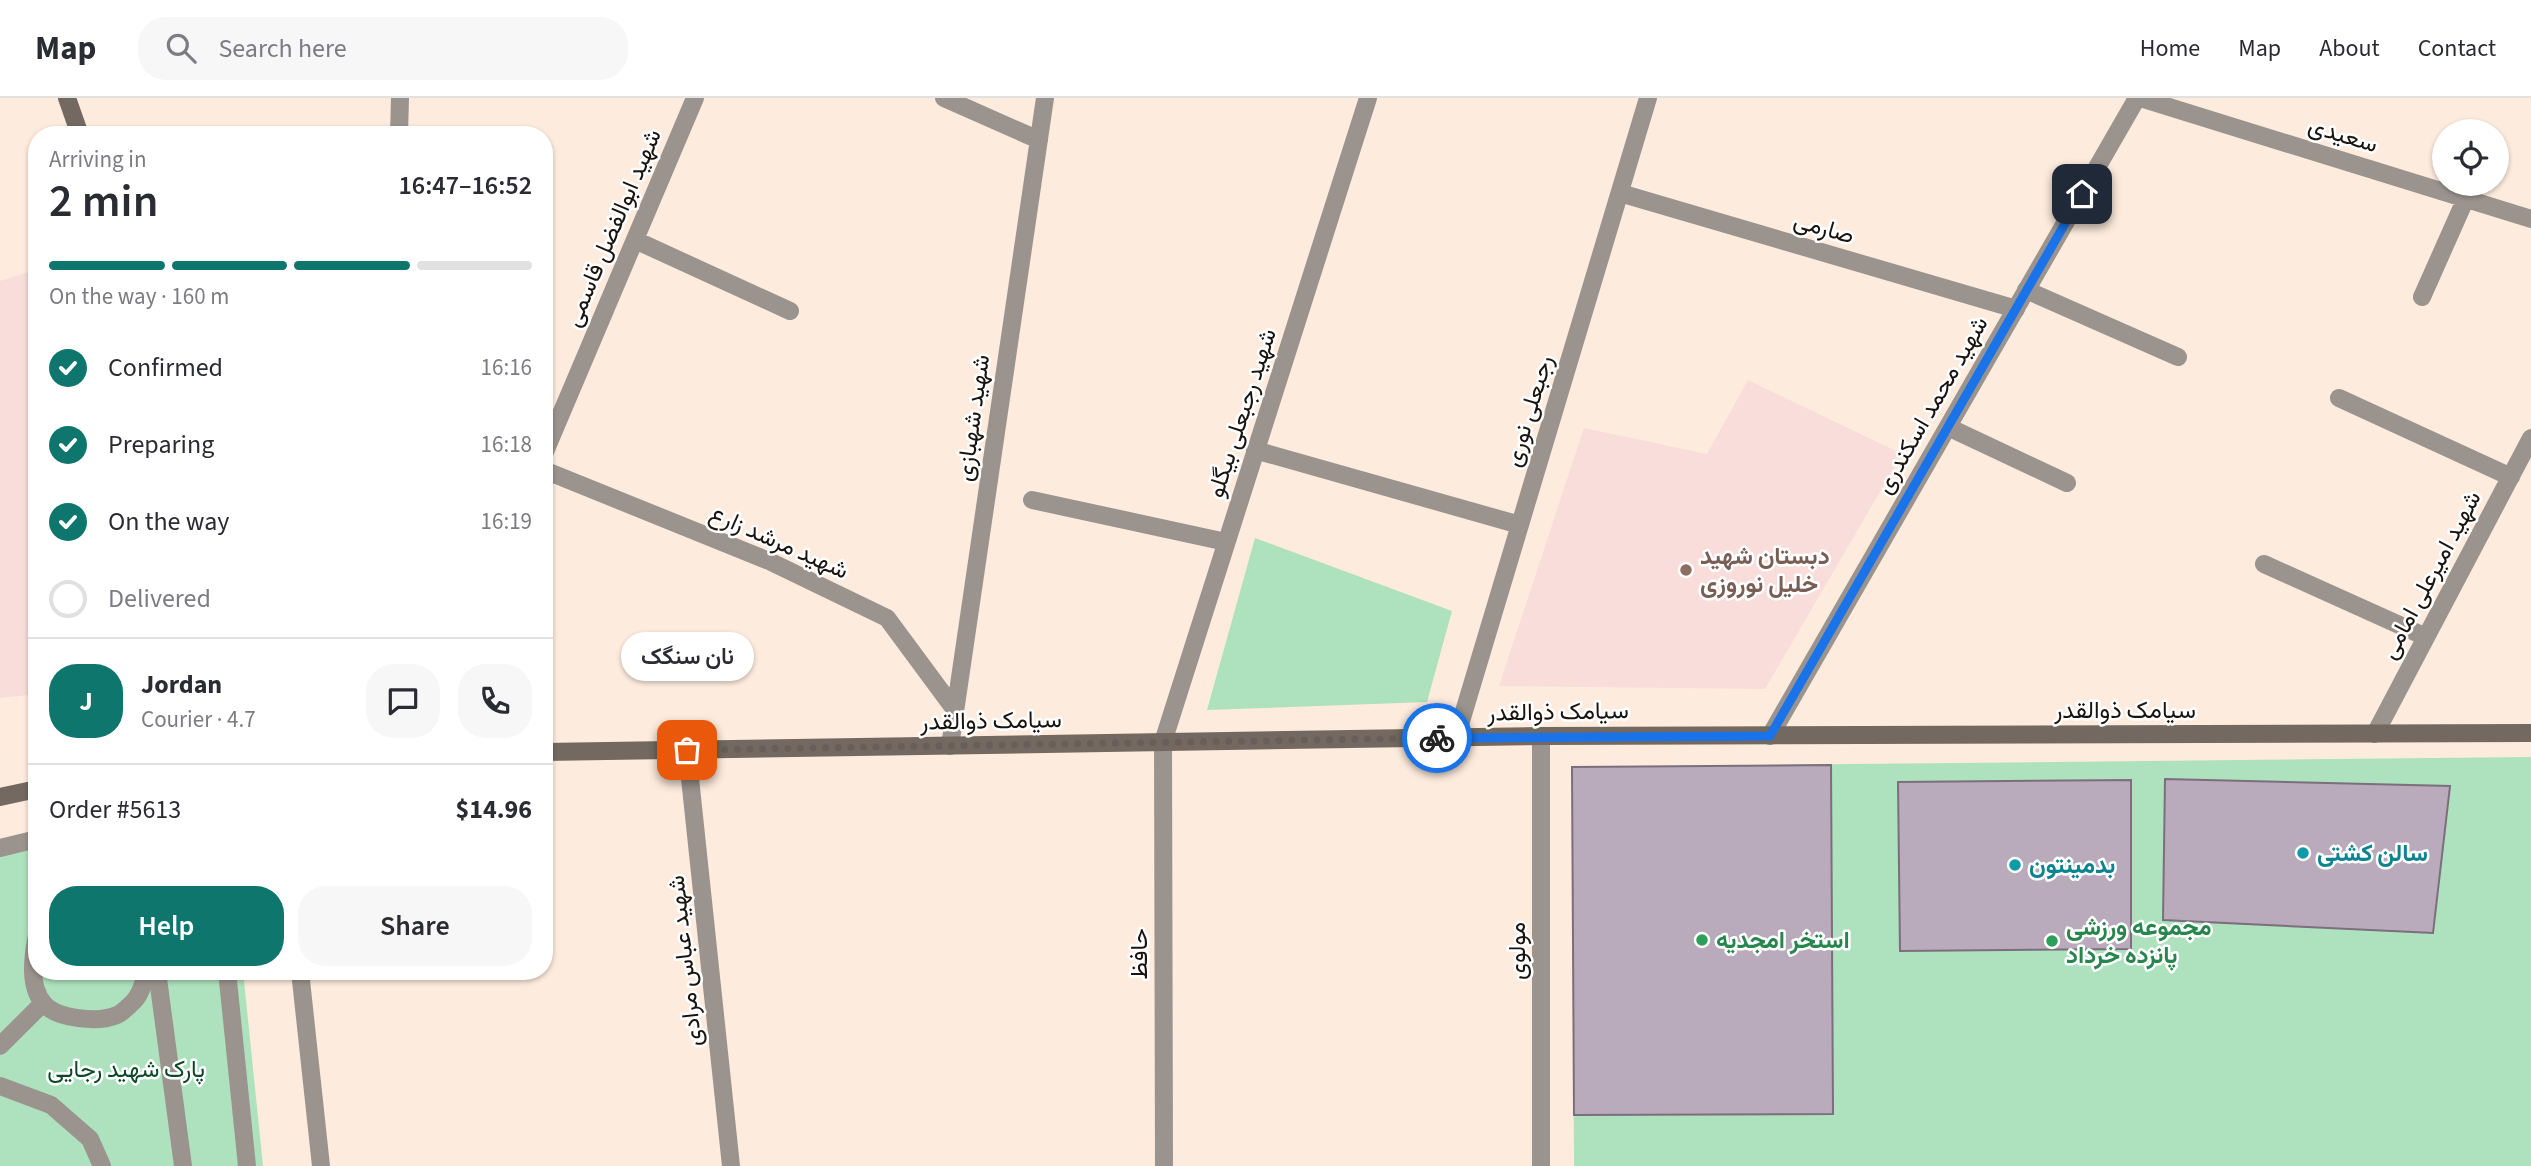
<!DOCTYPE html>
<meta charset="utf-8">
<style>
:root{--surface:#fff;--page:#f7f7f7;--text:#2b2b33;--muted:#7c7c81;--line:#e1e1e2;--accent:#0f766e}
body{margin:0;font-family:"Source Sans 3",Vazirmatn,sans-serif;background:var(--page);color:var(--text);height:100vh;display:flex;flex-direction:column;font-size:26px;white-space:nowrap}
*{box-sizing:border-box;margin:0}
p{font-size:23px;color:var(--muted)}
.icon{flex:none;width:38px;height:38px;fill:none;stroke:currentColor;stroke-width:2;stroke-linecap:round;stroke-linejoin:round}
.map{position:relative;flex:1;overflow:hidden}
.panel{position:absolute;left:28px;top:28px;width:525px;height:854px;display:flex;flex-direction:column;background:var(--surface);border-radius:28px;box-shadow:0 2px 5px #0004}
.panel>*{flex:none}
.fabs{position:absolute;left:2432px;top:21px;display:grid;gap:14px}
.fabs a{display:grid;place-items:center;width:77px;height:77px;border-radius:50%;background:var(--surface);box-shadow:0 2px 5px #0004;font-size:35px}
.pin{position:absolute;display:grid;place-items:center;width:60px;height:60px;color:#fff;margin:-30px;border-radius:14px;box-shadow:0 4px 10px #0006}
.courier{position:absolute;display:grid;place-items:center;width:70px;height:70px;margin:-35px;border:5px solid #1a73e8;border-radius:50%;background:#fff;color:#222;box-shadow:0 2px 9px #0007}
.bubble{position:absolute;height:49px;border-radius:24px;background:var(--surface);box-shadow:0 2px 5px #0004;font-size:23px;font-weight:600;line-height:49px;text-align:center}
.head em{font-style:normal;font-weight:600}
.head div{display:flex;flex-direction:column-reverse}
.head{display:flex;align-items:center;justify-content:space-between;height:119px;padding:0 21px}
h1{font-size:46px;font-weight:600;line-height:52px}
.bar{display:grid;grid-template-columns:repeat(4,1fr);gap:10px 7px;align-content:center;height:84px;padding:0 21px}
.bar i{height:9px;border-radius:5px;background:var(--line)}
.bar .selected{background:var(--accent)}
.bar p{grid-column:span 4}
.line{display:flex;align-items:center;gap:18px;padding:0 21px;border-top:2px solid var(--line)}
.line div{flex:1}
.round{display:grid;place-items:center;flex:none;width:74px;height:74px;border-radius:28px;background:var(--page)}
ol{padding:0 21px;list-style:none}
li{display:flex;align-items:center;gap:21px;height:77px}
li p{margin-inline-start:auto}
li .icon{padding:7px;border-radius:50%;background:var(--accent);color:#fff;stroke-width:4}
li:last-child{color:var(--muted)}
li i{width:38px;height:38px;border:4px solid var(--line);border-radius:50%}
.button{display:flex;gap:14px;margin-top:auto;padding:14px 21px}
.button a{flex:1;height:80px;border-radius:28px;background:var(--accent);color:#fff;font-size:28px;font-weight:600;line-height:80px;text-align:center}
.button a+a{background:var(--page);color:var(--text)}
header{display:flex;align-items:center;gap:42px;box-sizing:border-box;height:98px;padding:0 35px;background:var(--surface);border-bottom:2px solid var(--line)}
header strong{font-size:33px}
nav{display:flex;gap:38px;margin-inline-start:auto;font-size:24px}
.search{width:490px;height:63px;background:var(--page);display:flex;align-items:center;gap:18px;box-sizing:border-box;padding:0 24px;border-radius:28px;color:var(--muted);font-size:26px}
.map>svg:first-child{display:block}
</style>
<header>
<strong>Map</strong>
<div class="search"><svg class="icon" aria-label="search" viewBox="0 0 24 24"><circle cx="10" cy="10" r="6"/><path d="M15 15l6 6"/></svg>Search here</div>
<nav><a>Home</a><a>Map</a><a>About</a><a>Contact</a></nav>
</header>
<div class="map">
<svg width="2531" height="1068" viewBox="0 0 2531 1068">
<rect width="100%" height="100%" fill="#fdebdd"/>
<path fill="#f8ddda" d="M 37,171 L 37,596 L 0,600 L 0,183 Z
M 1748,282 L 1902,356 L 1765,591 L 1499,588 L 1584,330 L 1707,356 Z"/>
<path fill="#aee1bd" d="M 1255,440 L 1452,513 L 1427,604 L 1207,612 Z
M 2531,659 L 2531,1068 L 1574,1068 L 1572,669 Z
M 37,737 L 37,873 L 243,873 L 263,1068 L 0,1068 L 0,746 Z"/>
<path fill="#b9abbb" stroke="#7b6e7d" stroke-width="2" d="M 1831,667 L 1833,1016 L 1574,1017 L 1572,669 Z
M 2165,681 L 2450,688 L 2433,835 L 2163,822 Z
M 2131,682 L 2131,851 L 1900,853 L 1898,684 Z"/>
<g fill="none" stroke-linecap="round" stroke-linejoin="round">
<path stroke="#9b948e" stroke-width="18" d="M 1620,95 L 2016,211
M 1163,644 L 1368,0"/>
<path stroke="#9b948e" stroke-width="18" d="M 944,0 L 1039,42
M 2140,0 L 2531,121
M 399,37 L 400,0
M 635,142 L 790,213
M 2026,192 L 2178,259
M 2422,199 L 2466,100
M 2339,300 L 2511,379
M 1948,329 L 2067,385
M 1255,352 L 1520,427
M 544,356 L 695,0
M 544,372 L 769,463 L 887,520 L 955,612
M 1032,402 L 1226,444
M 2264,466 L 2426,539
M 2375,636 L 2531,340
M 1770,638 L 2137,0
M 1456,640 L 1648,0
M 1163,644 L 1164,1068
M 950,648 L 1045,0
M 687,652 L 731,1068
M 0,750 L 37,741
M 37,837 C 33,857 28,888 44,906 C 57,921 99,925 117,917 C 122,915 130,907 134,903 C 141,896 144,883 147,873
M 157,873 L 183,1068
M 227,873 L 247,1068
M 300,873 L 321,1068
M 0,948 L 43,905
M 0,988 L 51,1007 L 90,1041 L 102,1068
M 1541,1068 L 1541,638"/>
<path stroke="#736960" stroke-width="18" d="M 67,0 L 80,37
M 544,654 L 1541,638 L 2531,635
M 0,699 L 37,691"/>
</g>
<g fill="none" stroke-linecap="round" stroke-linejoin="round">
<path stroke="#695f58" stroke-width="7" stroke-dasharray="0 12.6" d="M 687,652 L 1437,640"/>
<path stroke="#1a73e8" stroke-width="9" d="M 1437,640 L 1770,638 L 2082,96"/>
</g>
<circle fill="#8d6e63" stroke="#fff" stroke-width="2.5" cx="1686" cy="472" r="7"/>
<g fill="#0f9aa8" stroke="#fff" stroke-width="2.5">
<circle cx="2303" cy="755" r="7"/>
<circle cx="2015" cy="767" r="7"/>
</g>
<g fill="#2e9e5b" stroke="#fff" stroke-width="2.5">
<circle cx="1702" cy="842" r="7"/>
<circle cx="2052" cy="843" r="7"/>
</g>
<g text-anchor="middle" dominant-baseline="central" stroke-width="5" stroke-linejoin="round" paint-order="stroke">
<g font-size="24" fill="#1a1410" stroke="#fff">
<text transform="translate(2343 37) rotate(17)">سعیدی</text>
<text transform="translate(613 130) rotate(-67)">شهید ابوالفضل قاسمی</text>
<text transform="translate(1824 130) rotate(16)">صارمی</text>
<text transform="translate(1932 307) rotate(-60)">شهید محمد اسکندری</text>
<text transform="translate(1529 313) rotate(-73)">رجبعلی نوری</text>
<text transform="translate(1242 315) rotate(-72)">شهید رجبعلی بیگلو</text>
<text transform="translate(973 320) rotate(-82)">شهید شهبازی</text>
<text transform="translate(779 444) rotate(24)">شهید مرشد زارع</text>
<text transform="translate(2431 477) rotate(-62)">شهید امیرعلی امامی</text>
<text x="2125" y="612">سیامک ذوالقدر</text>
<text transform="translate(1558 614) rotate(-1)">سیامک ذوالقدر</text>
<text transform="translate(991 623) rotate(-1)">سیامک ذوالقدر</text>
<text transform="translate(1517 853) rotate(-90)">مولوی</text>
<text transform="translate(1139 856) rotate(-90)">حافظ</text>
<text transform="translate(685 863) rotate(-96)">شهید عباس مرادی</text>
</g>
<g font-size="24" font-weight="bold" fill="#785e54" stroke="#fff" text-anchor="start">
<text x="1700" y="458">دبستان شهید<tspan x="1700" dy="28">خلیل نوروزی</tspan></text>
</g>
<g font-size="24" font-weight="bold" fill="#0d838f" stroke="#fff" text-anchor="start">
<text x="2317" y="755">سالن کشتی</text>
<text x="2029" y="767">بدمینتون</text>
</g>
<g font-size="24" font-weight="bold" fill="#27864d" stroke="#fff" text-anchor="start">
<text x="2066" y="829">مجموعه ورزشی<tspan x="2066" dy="28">پانزده خرداد</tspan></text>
<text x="1716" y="842">استخر امجدیه</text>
</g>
<g font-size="24" fill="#0b4827" stroke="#fff">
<text x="126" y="971">پارک شهید رجایی</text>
</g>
</g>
</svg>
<div class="fabs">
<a><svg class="icon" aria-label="locate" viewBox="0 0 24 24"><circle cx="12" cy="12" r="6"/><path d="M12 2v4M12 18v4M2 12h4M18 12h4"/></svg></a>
</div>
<div class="pin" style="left:687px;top:652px;background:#ea580c"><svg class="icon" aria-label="bag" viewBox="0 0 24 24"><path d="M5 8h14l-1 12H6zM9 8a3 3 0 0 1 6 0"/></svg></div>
<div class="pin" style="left:2082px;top:96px;background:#1f2937"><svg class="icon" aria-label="home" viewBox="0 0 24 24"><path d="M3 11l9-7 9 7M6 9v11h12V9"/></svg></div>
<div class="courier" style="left:1437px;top:640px"><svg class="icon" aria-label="bike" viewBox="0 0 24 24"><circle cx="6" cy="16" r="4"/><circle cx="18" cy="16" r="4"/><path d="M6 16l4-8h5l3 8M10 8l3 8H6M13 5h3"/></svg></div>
<div class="bubble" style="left:621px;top:534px;width:133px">نان سنگک</div>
<section class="panel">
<div class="head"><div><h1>2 min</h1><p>Arriving in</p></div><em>16:47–16:52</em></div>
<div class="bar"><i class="selected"></i><i class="selected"></i><i class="selected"></i><i></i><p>On the way · 160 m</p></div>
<ol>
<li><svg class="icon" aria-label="check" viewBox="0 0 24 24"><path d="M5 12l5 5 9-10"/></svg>Confirmed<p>16:16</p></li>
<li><svg class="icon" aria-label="check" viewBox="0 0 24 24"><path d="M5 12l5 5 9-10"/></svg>Preparing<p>16:18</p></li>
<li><svg class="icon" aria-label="check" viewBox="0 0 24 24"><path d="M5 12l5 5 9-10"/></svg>On the way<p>16:19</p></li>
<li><i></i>Delivered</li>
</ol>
<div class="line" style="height:126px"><b class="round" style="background:var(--accent);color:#fff">J</b><div><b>Jordan</b><p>Courier · 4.7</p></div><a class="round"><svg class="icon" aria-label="chat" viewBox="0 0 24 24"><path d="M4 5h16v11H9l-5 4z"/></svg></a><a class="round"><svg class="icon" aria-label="phone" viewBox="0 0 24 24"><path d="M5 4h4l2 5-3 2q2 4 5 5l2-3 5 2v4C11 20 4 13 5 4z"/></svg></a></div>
<div class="line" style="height:91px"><div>Order #5613</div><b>$14.96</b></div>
<div class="button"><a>Help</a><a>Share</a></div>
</section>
</div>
